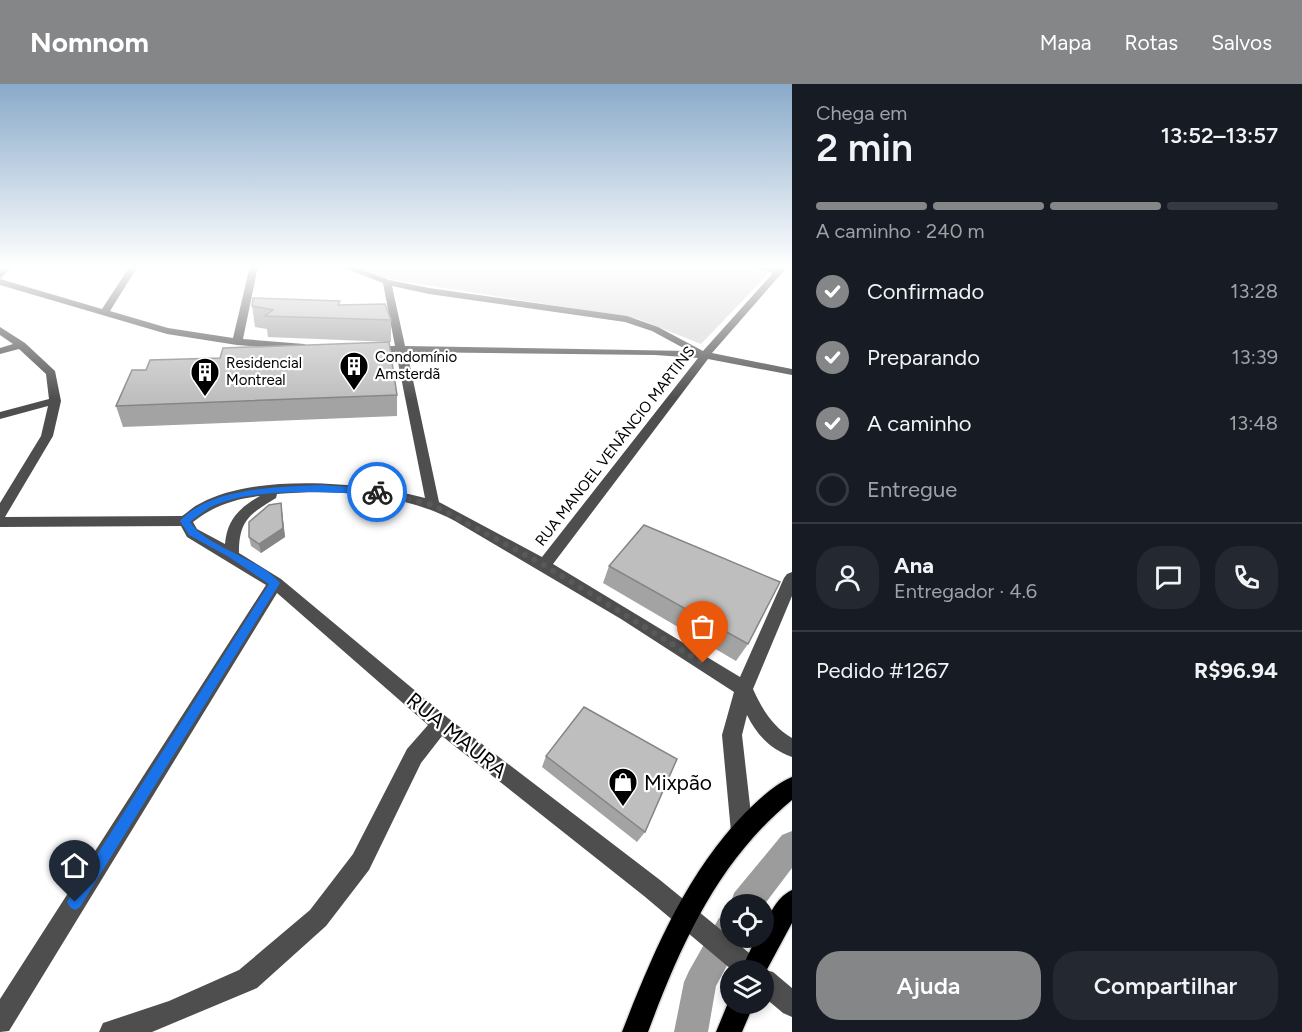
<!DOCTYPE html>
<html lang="pt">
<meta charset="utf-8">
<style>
:root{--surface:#171b24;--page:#242831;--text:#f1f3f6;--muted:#9ea1a6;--line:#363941;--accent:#858687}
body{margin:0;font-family:Figtree,sans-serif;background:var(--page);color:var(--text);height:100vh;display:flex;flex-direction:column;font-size:22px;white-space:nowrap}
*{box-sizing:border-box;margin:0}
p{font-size:20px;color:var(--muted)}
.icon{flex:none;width:33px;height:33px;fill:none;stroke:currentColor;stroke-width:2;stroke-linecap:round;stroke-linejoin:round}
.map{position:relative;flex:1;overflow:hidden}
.side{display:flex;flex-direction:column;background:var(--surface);width:510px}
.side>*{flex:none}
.controls{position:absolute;left:720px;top:810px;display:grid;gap:12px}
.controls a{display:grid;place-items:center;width:54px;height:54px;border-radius:50%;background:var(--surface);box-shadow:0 3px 9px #0003;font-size:30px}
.pin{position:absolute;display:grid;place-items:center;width:51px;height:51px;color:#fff;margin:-62px -26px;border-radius:50% 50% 50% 0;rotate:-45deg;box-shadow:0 0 6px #0007}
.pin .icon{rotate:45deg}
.courier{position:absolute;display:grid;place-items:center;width:60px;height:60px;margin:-30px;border:4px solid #1a73e8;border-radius:50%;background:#fff;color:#222;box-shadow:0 2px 8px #0007}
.head em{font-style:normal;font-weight:600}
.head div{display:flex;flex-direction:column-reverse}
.head{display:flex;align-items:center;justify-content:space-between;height:102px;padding:0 24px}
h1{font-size:39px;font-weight:600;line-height:45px}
.bar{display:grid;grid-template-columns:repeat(4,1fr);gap:9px 6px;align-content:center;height:72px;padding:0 24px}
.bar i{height:8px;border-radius:4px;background:var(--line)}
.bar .on{background:var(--accent)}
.bar p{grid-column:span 4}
.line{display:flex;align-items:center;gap:15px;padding:0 24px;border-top:2px solid var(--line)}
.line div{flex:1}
.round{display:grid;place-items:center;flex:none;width:63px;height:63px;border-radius:24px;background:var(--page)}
ol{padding:0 24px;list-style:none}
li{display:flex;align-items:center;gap:18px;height:66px}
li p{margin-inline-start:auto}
li .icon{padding:6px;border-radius:50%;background:var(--accent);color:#fff;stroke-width:4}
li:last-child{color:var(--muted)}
li i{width:33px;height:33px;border:3px solid var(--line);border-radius:50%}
.primary-button{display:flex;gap:12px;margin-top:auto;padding:12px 24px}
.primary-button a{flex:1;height:69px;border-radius:24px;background:var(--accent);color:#fff;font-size:24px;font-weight:600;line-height:69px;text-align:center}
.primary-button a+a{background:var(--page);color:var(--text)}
header{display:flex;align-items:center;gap:36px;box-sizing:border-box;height:84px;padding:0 30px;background:var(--accent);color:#fff}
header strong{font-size:28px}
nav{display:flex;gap:33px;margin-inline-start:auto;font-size:21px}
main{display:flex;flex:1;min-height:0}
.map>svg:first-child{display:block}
</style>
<header>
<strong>Nomnom</strong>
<nav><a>Mapa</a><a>Rotas</a><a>Salvos</a></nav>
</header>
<main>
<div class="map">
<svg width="792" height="948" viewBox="0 0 792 948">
<rect width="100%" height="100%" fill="#fff"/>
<path fill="#d5d5d5" d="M 350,182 L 744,182 L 769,189 L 701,260 L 638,235 L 383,194 Z"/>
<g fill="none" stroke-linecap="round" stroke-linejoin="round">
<path fill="#9c9c9c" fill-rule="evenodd" d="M 792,747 L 792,784 L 764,821 L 730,821 L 734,809 L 782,751 Z
M 730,830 L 730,854 L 742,854 L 716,902 L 708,948 L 674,948 L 684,898 L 689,887 L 719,834 Z"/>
<g stroke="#dbdbdb" stroke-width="3">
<path id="major" d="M 792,693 L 792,716 C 718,777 681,860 648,948 L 622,948 C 653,869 685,791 745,729 C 758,716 775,700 792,693 Z
M 792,806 L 792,839 L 764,891 L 764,886 L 741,886 L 756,854 L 764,854 C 764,837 776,813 792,806 Z
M 730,914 L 730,920 L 754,920 L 742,948 L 716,948 Z"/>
</g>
<path fill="#4e4e4e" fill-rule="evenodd" d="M 5,182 L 13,182 L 0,195 L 0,187 Z
M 130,182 L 138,182 L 110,227 L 168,244 L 233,254 L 250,182 L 258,182 L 243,255 L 304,260 L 309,263 L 304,266 L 237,261 L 167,250 L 0,201 L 0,195 L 102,225 Z
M 339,182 L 351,182 L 389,196 L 429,204 L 627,232 L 658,243 L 703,267 L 773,189 L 747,182 L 777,185 L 780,182 L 788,182 L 712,269 L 792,285 L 792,291 L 708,275 L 553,480 L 740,593 L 784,494 L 787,490 L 792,488 L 792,512 L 753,605 C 762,625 773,643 792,654 L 792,673 C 770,665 757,651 747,631 L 742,651 L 753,748 L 750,756 L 742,759 L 734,756 L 731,748 L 722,651 L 734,608 L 621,535 L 455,437 C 403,409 336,405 277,410 L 276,414 C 250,430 239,436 239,469 L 281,495 L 448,634 L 660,796 L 759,877 L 762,885 L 773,888 L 792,904 L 792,933 L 783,929 L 764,913 L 764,886 L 732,886 L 644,812 L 442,652 L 421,679 L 369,786 L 326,842 L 257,904 L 152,948 L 99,948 L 103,939 L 169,917 L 239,886 L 310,826 L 353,770 L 407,665 L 428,641 L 277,509 L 9,947 L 0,948 L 0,915 L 266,501 L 187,453 L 181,442 L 0,443 L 0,419 L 41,352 L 48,322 L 0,335 L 0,328 L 49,315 L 46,290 L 19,265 L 0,270 L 0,264 L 13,260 L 0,251 L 0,243 L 25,259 L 55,287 L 61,317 L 53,352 L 5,433 L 182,432 C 188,428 194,422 201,419 C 256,389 366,398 425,414 L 396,268 L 370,268 L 365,265 L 370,262 L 395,262 L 383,199 ZM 392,202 L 429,210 L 625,238 L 652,247 L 689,267 L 405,262 ZM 407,268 L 655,271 L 698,274 L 542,473 L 439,418 ZM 260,412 C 239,424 227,436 225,460 L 197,445 L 193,438 C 213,422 234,415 260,412 Z"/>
<use href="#major" fill="#000" fill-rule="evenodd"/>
</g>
<path fill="#a3a3a3" d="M 340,221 L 391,236 L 391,258 L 268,253 L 267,245 L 255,243 L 252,222 Z
M 397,311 L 397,332 L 123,343 L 116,322 Z
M 281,419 L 285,453 L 261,469 L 251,462 L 249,453 Z
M 609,482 L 748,560 L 736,577 L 603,499 Z
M 546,672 L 645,748 L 637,758 L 542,683 Z"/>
<path fill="#858585" d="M 281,419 L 285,453 L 261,469 L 259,460 Z"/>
<path fill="#bebebe" stroke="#858585" stroke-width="1.5" d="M 253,214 L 340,217 L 338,221 L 385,220 L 391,236 L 265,232 L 273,226 L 252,222 Z
M 389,258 L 397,311 L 116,322 L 132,286 L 146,286 L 150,276 L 220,274 L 223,264 Z
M 281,419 L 283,444 L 259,460 L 249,453 L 249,438 L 269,421 Z
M 644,441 L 780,498 L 748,560 L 609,482 Z
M 584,623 L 677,675 L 645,748 L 546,672 Z"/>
<linearGradient id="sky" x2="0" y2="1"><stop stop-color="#89aaca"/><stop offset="0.58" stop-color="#fff"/><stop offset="1" stop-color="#fff" stop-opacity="0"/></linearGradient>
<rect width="792" height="315" fill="url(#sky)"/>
<path fill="#1a73e8" d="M 322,401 L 377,405 L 381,408 L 377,411 C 331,408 250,402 209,424 C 203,428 196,433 190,438 C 206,463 259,474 280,499 L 80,823 L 75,826 L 70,823 L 67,818 L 70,813 L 269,500 L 229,473 L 189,451 L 180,437 C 211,403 279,403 322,401 Z"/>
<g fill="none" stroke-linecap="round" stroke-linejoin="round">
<path stroke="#595959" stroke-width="6" stroke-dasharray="0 10.8" d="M 377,408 L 433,421 L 544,481 L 703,579"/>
</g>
<defs>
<g id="building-pin" transform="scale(1.5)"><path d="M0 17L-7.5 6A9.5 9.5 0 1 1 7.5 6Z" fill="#000" stroke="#fff"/><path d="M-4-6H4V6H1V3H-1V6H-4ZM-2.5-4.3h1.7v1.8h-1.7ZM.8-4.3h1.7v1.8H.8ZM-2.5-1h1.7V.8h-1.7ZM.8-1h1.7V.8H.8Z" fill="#fff"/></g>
<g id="shop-pin" transform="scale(1.5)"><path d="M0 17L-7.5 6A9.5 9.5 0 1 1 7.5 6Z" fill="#000" stroke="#fff"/><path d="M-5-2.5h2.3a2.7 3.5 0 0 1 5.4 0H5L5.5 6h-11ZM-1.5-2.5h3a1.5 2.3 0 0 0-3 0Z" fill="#fff"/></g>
</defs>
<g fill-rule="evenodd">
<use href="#building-pin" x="354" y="282"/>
<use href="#building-pin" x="205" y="288"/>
<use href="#shop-pin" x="623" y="698"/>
</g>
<g text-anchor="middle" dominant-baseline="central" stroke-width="4.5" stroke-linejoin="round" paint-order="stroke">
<g font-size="15" fill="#000" stroke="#fff" text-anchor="start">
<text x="375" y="273">Condomínio<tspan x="375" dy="17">Amsterdã</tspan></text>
<text x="226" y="279">Residencial<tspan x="226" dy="17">Montreal</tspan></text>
</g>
<g font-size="15" fill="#000" stroke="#fff">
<text transform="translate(615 362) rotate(-52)">RUA MANOEL VENÂNCIO MARTINS</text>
</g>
<g font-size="21" fill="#000" stroke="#fff">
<text transform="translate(457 651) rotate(39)">RUA MAURA</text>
</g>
<g font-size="21" fill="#000" stroke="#fff" text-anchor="start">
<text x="644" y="698">Mixpão</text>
</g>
</g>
</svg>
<div class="controls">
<a><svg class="icon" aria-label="locate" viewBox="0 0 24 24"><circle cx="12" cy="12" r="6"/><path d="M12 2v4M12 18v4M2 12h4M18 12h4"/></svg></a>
<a><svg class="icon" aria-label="layers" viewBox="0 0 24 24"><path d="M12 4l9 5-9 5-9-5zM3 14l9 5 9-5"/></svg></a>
</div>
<div class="pin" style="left:703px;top:579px;background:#ea580c"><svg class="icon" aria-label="bag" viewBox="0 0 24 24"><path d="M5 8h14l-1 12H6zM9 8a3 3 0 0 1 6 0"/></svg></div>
<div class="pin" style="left:75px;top:818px;background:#1f2937"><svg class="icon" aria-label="home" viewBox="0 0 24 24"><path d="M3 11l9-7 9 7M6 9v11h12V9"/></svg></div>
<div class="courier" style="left:377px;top:408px"><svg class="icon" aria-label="bike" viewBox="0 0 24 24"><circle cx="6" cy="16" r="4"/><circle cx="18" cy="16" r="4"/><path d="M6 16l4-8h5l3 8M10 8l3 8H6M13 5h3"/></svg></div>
</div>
<section class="side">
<div class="head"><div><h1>2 min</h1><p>Chega em</p></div><em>13:52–13:57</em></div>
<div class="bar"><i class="on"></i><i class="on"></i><i class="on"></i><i></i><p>A caminho · 240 m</p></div>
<ol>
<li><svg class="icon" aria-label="check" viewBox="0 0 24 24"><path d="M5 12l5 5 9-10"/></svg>Confirmado<p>13:28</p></li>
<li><svg class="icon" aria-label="check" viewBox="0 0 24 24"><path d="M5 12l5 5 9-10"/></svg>Preparando<p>13:39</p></li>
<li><svg class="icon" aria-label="check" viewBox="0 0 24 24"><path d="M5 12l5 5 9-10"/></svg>A caminho<p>13:48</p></li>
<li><i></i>Entregue</li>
</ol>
<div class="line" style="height:108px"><a class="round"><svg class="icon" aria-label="person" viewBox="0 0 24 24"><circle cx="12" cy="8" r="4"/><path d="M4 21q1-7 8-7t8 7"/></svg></a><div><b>Ana</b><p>Entregador · 4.6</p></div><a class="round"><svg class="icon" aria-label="chat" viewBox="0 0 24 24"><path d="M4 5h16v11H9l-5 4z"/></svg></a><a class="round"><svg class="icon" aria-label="phone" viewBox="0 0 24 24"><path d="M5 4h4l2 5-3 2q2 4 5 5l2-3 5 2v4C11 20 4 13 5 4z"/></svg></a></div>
<div class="line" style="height:78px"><div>Pedido #1267</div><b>R$96.94</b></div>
<div class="primary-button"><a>Ajuda</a><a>Compartilhar</a></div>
</section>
</main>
